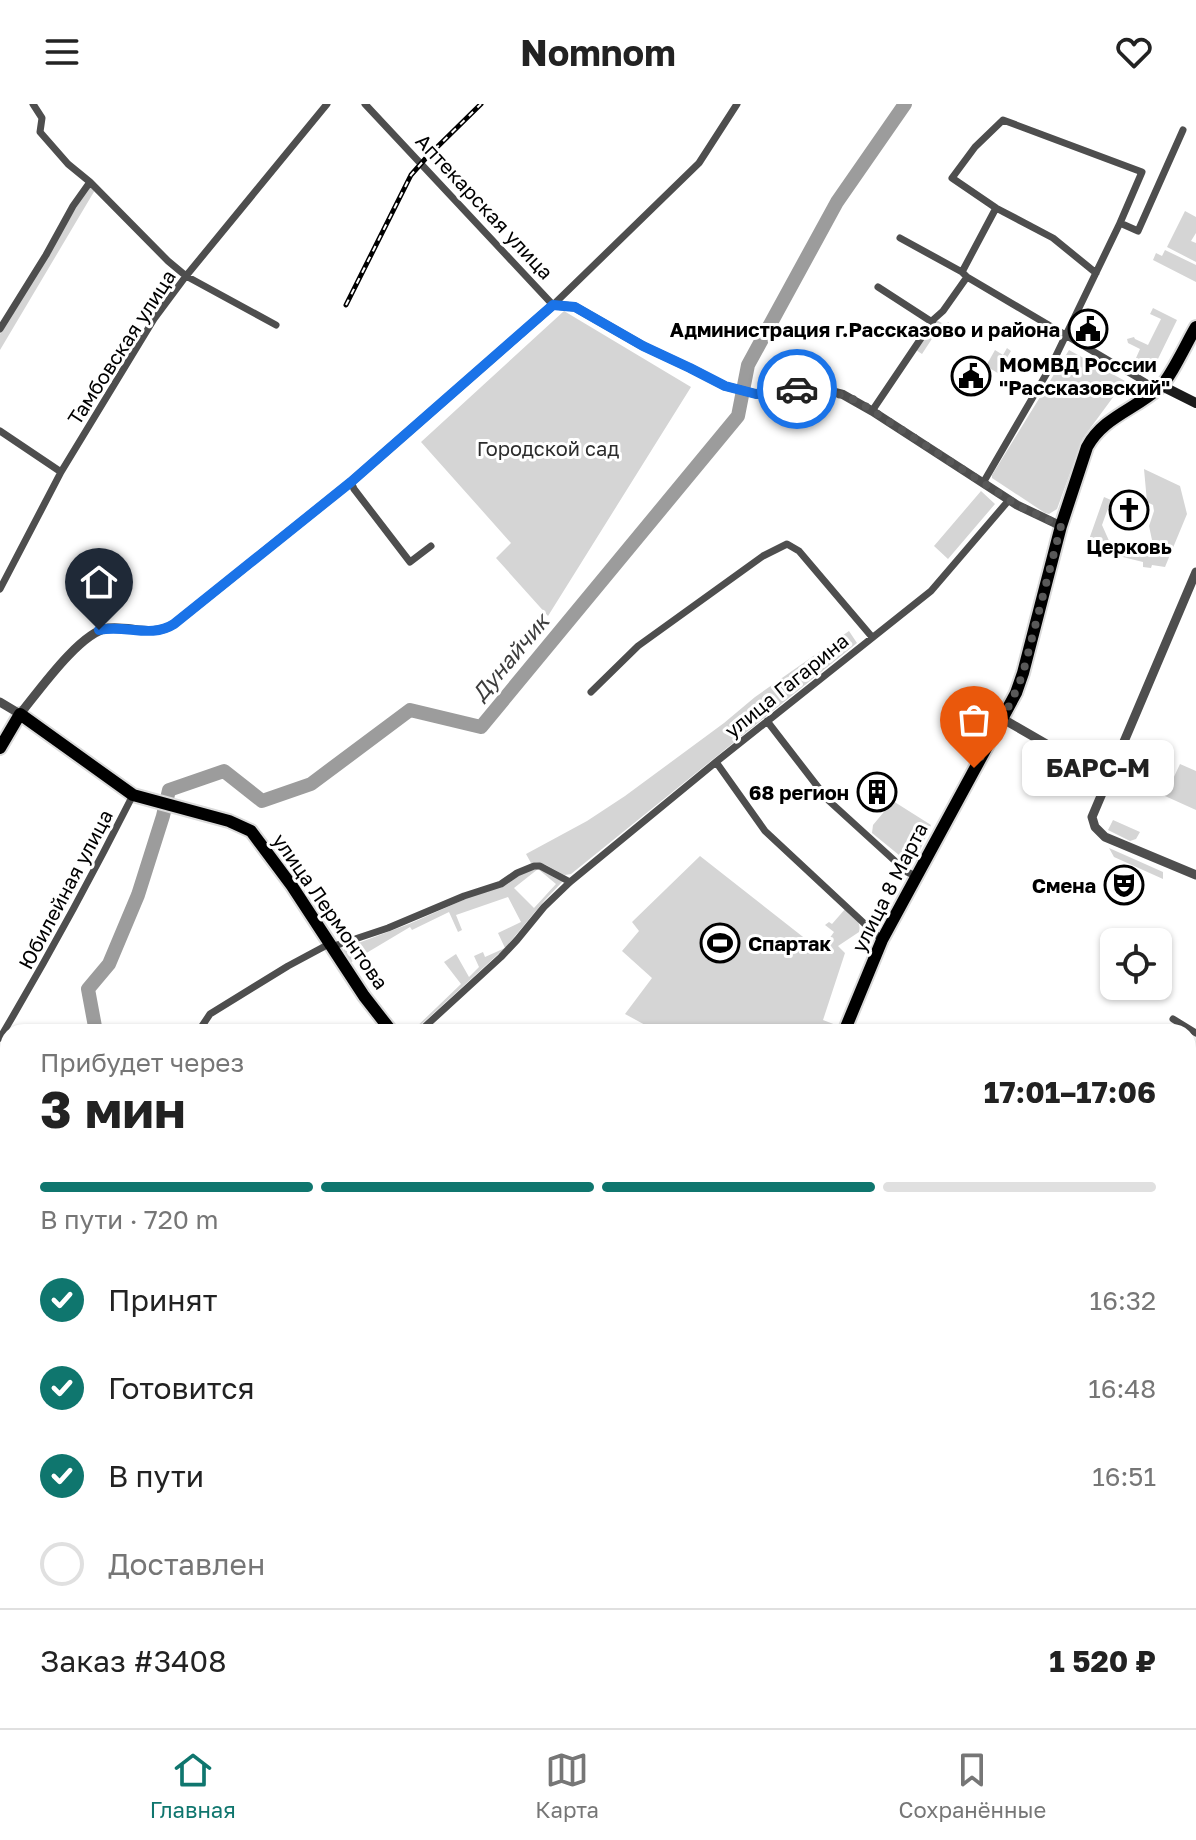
<!DOCTYPE html>
<html lang="ru">
<meta charset="utf-8">
<style>
:root{--surface:#fff;--page:#f2f2f2;--text:#222;--muted:#767676;--line:#e0e0e0;--accent:#0f766e}
body{margin:0;font-family:"Golos Text",sans-serif;background:var(--page);color:var(--text);height:100vh;display:flex;flex-direction:column;font-size:30px;white-space:nowrap}
*{box-sizing:border-box;margin:0}
p{font-size:26px;color:var(--muted)}
.icon{flex:none;width:44px;height:44px;fill:none;stroke:currentColor;stroke-width:2;stroke-linecap:round;stroke-linejoin:round}
.map{position:relative;flex:1;overflow:hidden}
.side{position:absolute;left:0px;top:920px;width:1196px;height:704px;display:flex;flex-direction:column;background:var(--surface);border-radius:24px 24px 0 0;box-shadow:0 2px 6px #0004}
.side>*{flex:none}
.tools{position:absolute;left:1100px;top:824px;display:grid;gap:16px}
.tools a{display:grid;place-items:center;width:72px;height:72px;border-radius:12px;background:var(--surface);box-shadow:0 2px 6px #0004;font-size:40px}
.pin{position:absolute;display:grid;place-items:center;width:68px;height:68px;color:#fff;margin:-82px -34px;border-radius:50% 50% 50% 0;rotate:-45deg;box-shadow:0 0 8px #0007}
.pin .icon{rotate:45deg}
.courier{position:absolute;display:grid;place-items:center;width:80px;height:80px;margin:-40px;border:6px solid #1a73e8;border-radius:50%;background:#fff;color:#222;box-shadow:0 2px 10px #0007}
.bubble{position:absolute;height:56px;border-radius:12px;background:var(--surface);box-shadow:0 2px 6px #0004;font-size:26px;font-weight:700;line-height:56px;text-align:center}
.overview em{font-style:normal;font-weight:700}
.overview div{display:flex;flex-direction:column-reverse}
.overview{display:flex;align-items:center;justify-content:space-between;height:136px;padding:0 40px}
h1{font-size:52px;font-weight:700;line-height:60px}
.bar{display:grid;grid-template-columns:repeat(4,1fr);gap:12px 8px;align-content:center;height:96px;padding:0 40px}
.bar i{height:10px;border-radius:6px;background:var(--line)}
.bar .selected{background:var(--accent)}
.bar p{grid-column:span 4}
.line{display:flex;align-items:center;gap:20px;padding:0 40px;border-top:2px solid var(--line)}
.line div{flex:1}
ol{padding:0 40px;list-style:none}
li{display:flex;align-items:center;gap:24px;height:88px}
li p{margin-inline-start:auto}
li .icon{padding:8px;border-radius:50%;background:var(--accent);color:#fff;stroke-width:4}
li:last-child{color:var(--muted)}
li i{width:44px;height:44px;border:4px solid var(--line);border-radius:50%}
header{display:flex;justify-content:space-between;align-items:center;height:104px;padding:0 40px;background:var(--surface);font-size:36px;font-weight:700}
.dock{display:flex;justify-content:space-around;align-items:center;height:112px;border-top:2px solid var(--line);background:var(--surface);font-size:22px;color:var(--muted)}
.dock a{display:grid;justify-items:center;gap:4px}
.dock .selected{color:var(--accent)}
.map>svg:first-child{display:block}
</style>
<header><svg class="icon" aria-label="menu" viewBox="0 0 24 24"><path d="M4 6h16M4 12h16M4 18h16"/></svg>Nomnom<svg class="icon" aria-label="heart" viewBox="0 0 24 24"><path d="M12 20l-8-8c-3-5 5-10 8-4 3-6 11-1 8 4z"/></svg></header>
<div class="map">
<svg width="1196" height="1624" viewBox="0 0 1196 1624">
<rect width="100%" height="100%" fill="#fff"/>
<path fill="#d5d5d5" fill-rule="evenodd" d="M 92,83 L 95,86 L 0,246 L 0,230 L 88,84 Z
M 1185,107 L 1196,113 L 1196,129 L 1191,137 L 1196,139 L 1196,158 L 1167,143 Z
M 1165,146 L 1196,161 L 1196,178 L 1153,156 L 1156,149 L 1162,152 Z
M 1153,204 L 1177,216 L 1154,263 L 1136,254 L 1140,245 L 1128,239 L 1127,235 L 1134,233 L 1135,235 L 1148,241 L 1161,215 L 1150,210 Z
M 564,207 L 691,283 L 548,512 L 496,454 L 511,439 L 421,338 Z
M 936,216 L 946,221 L 948,218 L 953,222 L 948,230 L 939,224 L 922,250 L 916,246 Z
M 1007,244 L 1011,247 L 1005,257 L 1008,260 L 1001,271 L 986,262 L 995,246 L 1003,251 Z
M 1069,246 L 1125,277 L 1083,334 L 1057,405 L 1049,410 L 1045,409 L 992,374 L 992,371 Z
M 1144,365 L 1180,382 L 1187,410 L 1165,463 L 1152,461 L 1151,464 L 1143,463 L 1143,458 L 1086,444 L 1104,393 L 1111,396 L 1102,421 L 1110,439 L 1125,444 L 1133,443 L 1159,452 L 1164,441 L 1152,436 L 1149,422 L 1154,407 L 1153,401 L 1147,398 Z
M 981,387 L 995,400 L 948,455 L 934,442 Z
M 849,527 L 857,539 L 571,770 L 565,771 C 554,767 544,756 531,759 L 526,750 L 587,717 L 625,692 L 724,619 L 755,593 Z
M 1180,660 L 1196,667 L 1196,706 L 1165,692 Z
M 893,697 L 931,721 L 918,751 L 910,760 L 872,729 L 873,721 Z
M 1113,716 L 1140,728 L 1136,735 L 1130,737 L 1108,726 Z
M 1109,744 L 1163,768 L 1163,775 L 1114,753 Z
M 700,752 L 821,847 L 831,837 L 829,835 L 834,828 L 825,821 L 829,818 L 832,820 L 846,804 C 853,812 862,817 859,828 L 838,842 L 845,849 L 823,916 L 836,921 L 833,928 L 658,928 L 625,910 L 652,874 L 622,847 L 639,827 L 632,818 Z
M 538,763 L 564,776 L 544,797 L 506,843 L 413,928 L 411,928 L 461,880 L 444,858 L 456,850 L 469,873 L 479,863 L 474,852 L 483,848 L 485,853 L 505,844 L 498,829 L 521,818 L 508,793 L 456,811 L 462,826 L 458,828 L 449,808 L 412,826 L 410,823 L 348,860 L 342,848 L 345,844 L 409,820 ZM 538,765 L 556,780 L 534,804 L 514,784 Z"/>
<g fill="none" stroke-linecap="round" stroke-linejoin="round">
<path stroke="#9c9c9c" stroke-width="14" d="M 96,928 L 88,885 L 109,860 L 138,791 L 163,712 L 169,686 L 224,667 L 262,697 L 311,680 L 410,606 L 481,623 L 738,312 L 748,261 L 837,98 L 905,0
M 0,1344 L 8,1340
M 0,1364 L 8,1383
M 0,1479 L 8,1462"/>
<g stroke="#dbdbdb" stroke-width="16">
<path id="primary" d="M 0,644 L 20,610 L 133,691 L 229,717 L 251,727 L 292,782 L 364,892 L 392,928
M 844,928 L 882,836 L 1016,589 L 1023,569 L 1061,422 L 1087,343 C 1103,313 1136,305 1160,283 C 1170,275 1188,236 1196,223"/>
</g>
<path stroke="#4e4e4e" stroke-width="7" d="M 33,0 L 42,14 L 40,28 L 68,60 L 90,78 L 168,157 L 186,172 L 276,221
M 365,0 L 553,201 L 699,59 L 737,0
M 900,134 L 962,168 L 967,173 L 1157,285
M 962,168 L 996,104
M 1096,169 L 1053,134 L 996,104 L 952,74 L 975,43 L 1003,16 L 1142,68 L 1120,119
M 878,183 L 932,218
M 0,225 L 46,151 L 73,102 L 90,78
M 872,307 L 934,215 L 943,207 L 967,173
M 0,327 L 61,368
M 351,378 L 354,385 L 410,458 L 431,442
M 983,379 L 1051,262 L 1120,119 L 1138,127 L 1183,26
M 0,485 L 61,368 L 154,215 L 186,172 L 327,0
M 591,588 L 638,542 L 763,452 L 787,440 L 799,447 L 872,533
M 767,617 L 828,696 L 907,768 L 916,772
M 716,658 L 765,727 L 882,836
M 331,843 L 388,824 L 464,792 L 501,780 L 517,769 L 534,762 L 540,762 L 570,778
M 1173,915 L 1196,929
M 198,928 L 210,910 L 288,862 L 329,840
M 419,928 L 501,853 L 517,836 L 544,803 L 570,778 L 716,658 L 931,487 L 1009,396
M 0,934 C 47,855 91,774 133,691
M 8,1090 L 4,1096 L 8,1106
M 0,1146 L 8,1132
M 129,1624 L 130,1616
M 254,1624 L 257,1616
M 1022,1624 L 1025,1616"/>
<path stroke="#4e4e4e" stroke-width="9" d="M 1196,468 L 1092,713 L 1095,723 L 1105,733 L 1196,771
M 0,598 L 20,610 C 38,588 80,528 108,524 C 131,521 152,534 174,520 L 351,378 L 553,201 L 575,203 L 643,242 L 690,264 L 725,282 L 756,290 L 772,290 L 793,285 L 822,285 L 842,290 L 872,307 L 1017,401 L 1061,422
M 1003,615 L 1107,675
M 1188,1263 L 1196,1247"/>
<path stroke="#1b1b1b" stroke-width="10" d="M 1162,282 L 1196,299"/>
<use href="#primary" stroke="#000" stroke-width="12"/>
<g stroke="#000" stroke-width="5">
<path id="rail" d="M 346,201 L 411,71 L 426,54 L 481,0"/>
</g>
<use href="#rail" stroke="#fff" stroke-width="2" stroke-dasharray="6" stroke-linecap="butt"/>
</g>
<g fill="none" stroke-linecap="round" stroke-linejoin="round">
<path stroke="#595959" stroke-width="8" stroke-dasharray="0 14.4" d="M 797,285 C 820,285 838,288 859,298 L 1017,401 L 1061,422 L 1023,569 C 1011,603 992,633 974,664"/>
<path stroke="#1a73e8" stroke-width="10" d="M 99,526 C 125,520 151,535 174,520 L 351,378 L 553,201 L 575,203 L 643,242 L 690,264 L 725,282 L 756,290 L 797,285"/>
</g>
<defs>
<g id="civic-ring" transform="scale(2)"><circle r="9.5" fill="#fff" stroke="#000" stroke-width="1.5"/><path d="M-.6-6.5H3V-4.5H.6V-3L4-1V1h2V6H-6V1h2V-1L-.6-3ZM-1.2 2.5V6h2.4V2.5Z" fill="#000"/></g>
<g id="church-ring" transform="scale(2)"><circle r="9.5" fill="#fff" stroke="#000" stroke-width="1.5"/><path d="M-1.2-6h2.4v3.5h3.3v2.4h-3.3V6h-2.4V-.1h-3.3v-2.4h3.3Z" fill="#000"/></g>
<g id="building-ring" transform="scale(2)"><circle r="9.5" fill="#fff" stroke="#000" stroke-width="1.5"/><path d="M-4-6H4V6H1V3H-1V6H-4ZM-2.5-4.3h1.7v1.8h-1.7ZM.8-4.3h1.7v1.8H.8ZM-2.5-1h1.7V.8h-1.7ZM.8-1h1.7V.8H.8Z" fill="#000"/></g>
<g id="theatre-ring" transform="scale(2)"><circle r="9.5" fill="#fff" stroke="#000" stroke-width="1.5"/><path d="M-5-5.5Q0-4 5-5.5V0Q5 5 0 6Q-5 5-5 0ZM-3.3-2.5H-1v1.5H-3.3ZM1-2.5H3.3v1.5H1ZM-2.8 1Q0 5.5 2.8 1Z" fill="#000"/></g>
<g id="stadium-ring" transform="scale(2)"><circle r="9.5" fill="#fff" stroke="#000" stroke-width="1.5"/><path d="M0-5a6.5 5 0 1 0 0 10a6.5 5 0 1 0 0-10ZM-3.5-1.8h7v3.6h-7Z" fill="#000"/></g>
</defs>
<g fill-rule="evenodd">
<use href="#civic-ring" x="1088" y="225"/>
<use href="#civic-ring" x="971" y="272"/>
<use href="#church-ring" x="1129" y="406"/>
<use href="#building-ring" x="877" y="688"/>
<use href="#theatre-ring" x="1124" y="781"/>
<use href="#stadium-ring" x="720" y="839"/>
</g>
<g text-anchor="middle" dominant-baseline="central" stroke-width="6" stroke-linejoin="round" paint-order="stroke">
<g font-size="20" fill="#000" stroke="#fff">
<text transform="translate(485 102) rotate(47)">Аптекарская улица</text>
<text transform="translate(121 243) rotate(-57)">Тамбовская улица</text>
<text transform="translate(786 581) rotate(-39)">улица Гагарина</text>
<text transform="translate(889 783) rotate(-63)">улица 8 Марта</text>
<text transform="translate(65 785) rotate(-62)">Юбилейная улица</text>
<text transform="translate(331 807) rotate(55)">улица Лермонтова</text>
</g>
<g font-size="20" font-weight="bold" fill="#000" stroke="#fff" text-anchor="end">
<text x="1060" y="225">Администрация г.Рассказово и района</text>
<text x="999" y="260" text-anchor="start">МОМВД России<tspan x="999" dy="23">"Рассказовский"</tspan></text>
<text x="1129" y="442" text-anchor="middle">Церковь</text>
<text x="849" y="688">68 регион</text>
<text x="1096" y="781">Смена</text>
<text x="748" y="839" text-anchor="start">Спартак</text>
</g>
<g font-size="20" fill="#2c2c2c" stroke="#fff">
<text x="548" y="344">Городской сад</text>
</g>
<g font-size="22" font-style="italic" fill="#3d3d3d" stroke="#fff">
<text transform="translate(510 553) rotate(-50)">Дунайчик</text>
</g>
</g>
</svg>
<div class="tools">
<a><svg class="icon" aria-label="locate" viewBox="0 0 24 24"><circle cx="12" cy="12" r="6"/><path d="M12 2v4M12 18v4M2 12h4M18 12h4"/></svg></a>
</div>
<div class="pin" style="left:974px;top:664px;background:#ea580c"><svg class="icon" aria-label="bag" viewBox="0 0 24 24"><path d="M5 8h14l-1 12H6zM9 8a3 3 0 0 1 6 0"/></svg></div>
<div class="pin" style="left:99px;top:526px;background:#1f2937"><svg class="icon" aria-label="home" viewBox="0 0 24 24"><path d="M3 11l9-7 9 7M6 9v11h12V9"/></svg></div>
<div class="courier" style="left:797px;top:285px"><svg class="icon" aria-label="car" viewBox="0 0 24 24"><path d="M5 17H2v-5l4-1 3-4h7l3 4 3 1v5h-3M9 17h6M6 11h13"/><circle cx="7" cy="17" r="2"/><circle cx="17" cy="17" r="2"/></svg></div>
<div class="bubble" style="left:1022px;top:636px;width:152px">БАРС-М</div>
<section class="side">
<div class="overview"><div><h1>3 мин</h1><p>Прибудет через</p></div><em>17:01–17:06</em></div>
<div class="bar"><i class="selected"></i><i class="selected"></i><i class="selected"></i><i></i><p>В пути · 720 m</p></div>
<ol>
<li><svg class="icon" aria-label="check" viewBox="0 0 24 24"><path d="M5 12l5 5 9-10"/></svg>Принят<p>16:32</p></li>
<li><svg class="icon" aria-label="check" viewBox="0 0 24 24"><path d="M5 12l5 5 9-10"/></svg>Готовится<p>16:48</p></li>
<li><svg class="icon" aria-label="check" viewBox="0 0 24 24"><path d="M5 12l5 5 9-10"/></svg>В пути<p>16:51</p></li>
<li><i></i>Доставлен</li>
</ol>
<div class="line" style="height:104px"><div>Заказ #3408</div><b>1 520 ₽</b></div>
</section>
</div>
<nav class="dock">
<a class="selected"><svg class="icon" aria-label="home" viewBox="0 0 24 24"><path d="M3 11l9-7 9 7M6 9v11h12V9"/></svg>Главная</a>
<a><svg class="icon" aria-label="map" viewBox="0 0 24 24"><path d="M3 6l6-2 6 2 6-2v14l-6 2-6-2-6 2zM9 4v14M15 6v14"/></svg>Карта</a>
<a><svg class="icon" aria-label="saved" viewBox="0 0 24 24"><path d="M7 4h10v16l-5-4-5 4z"/></svg>Сохранённые</a>
</nav>
